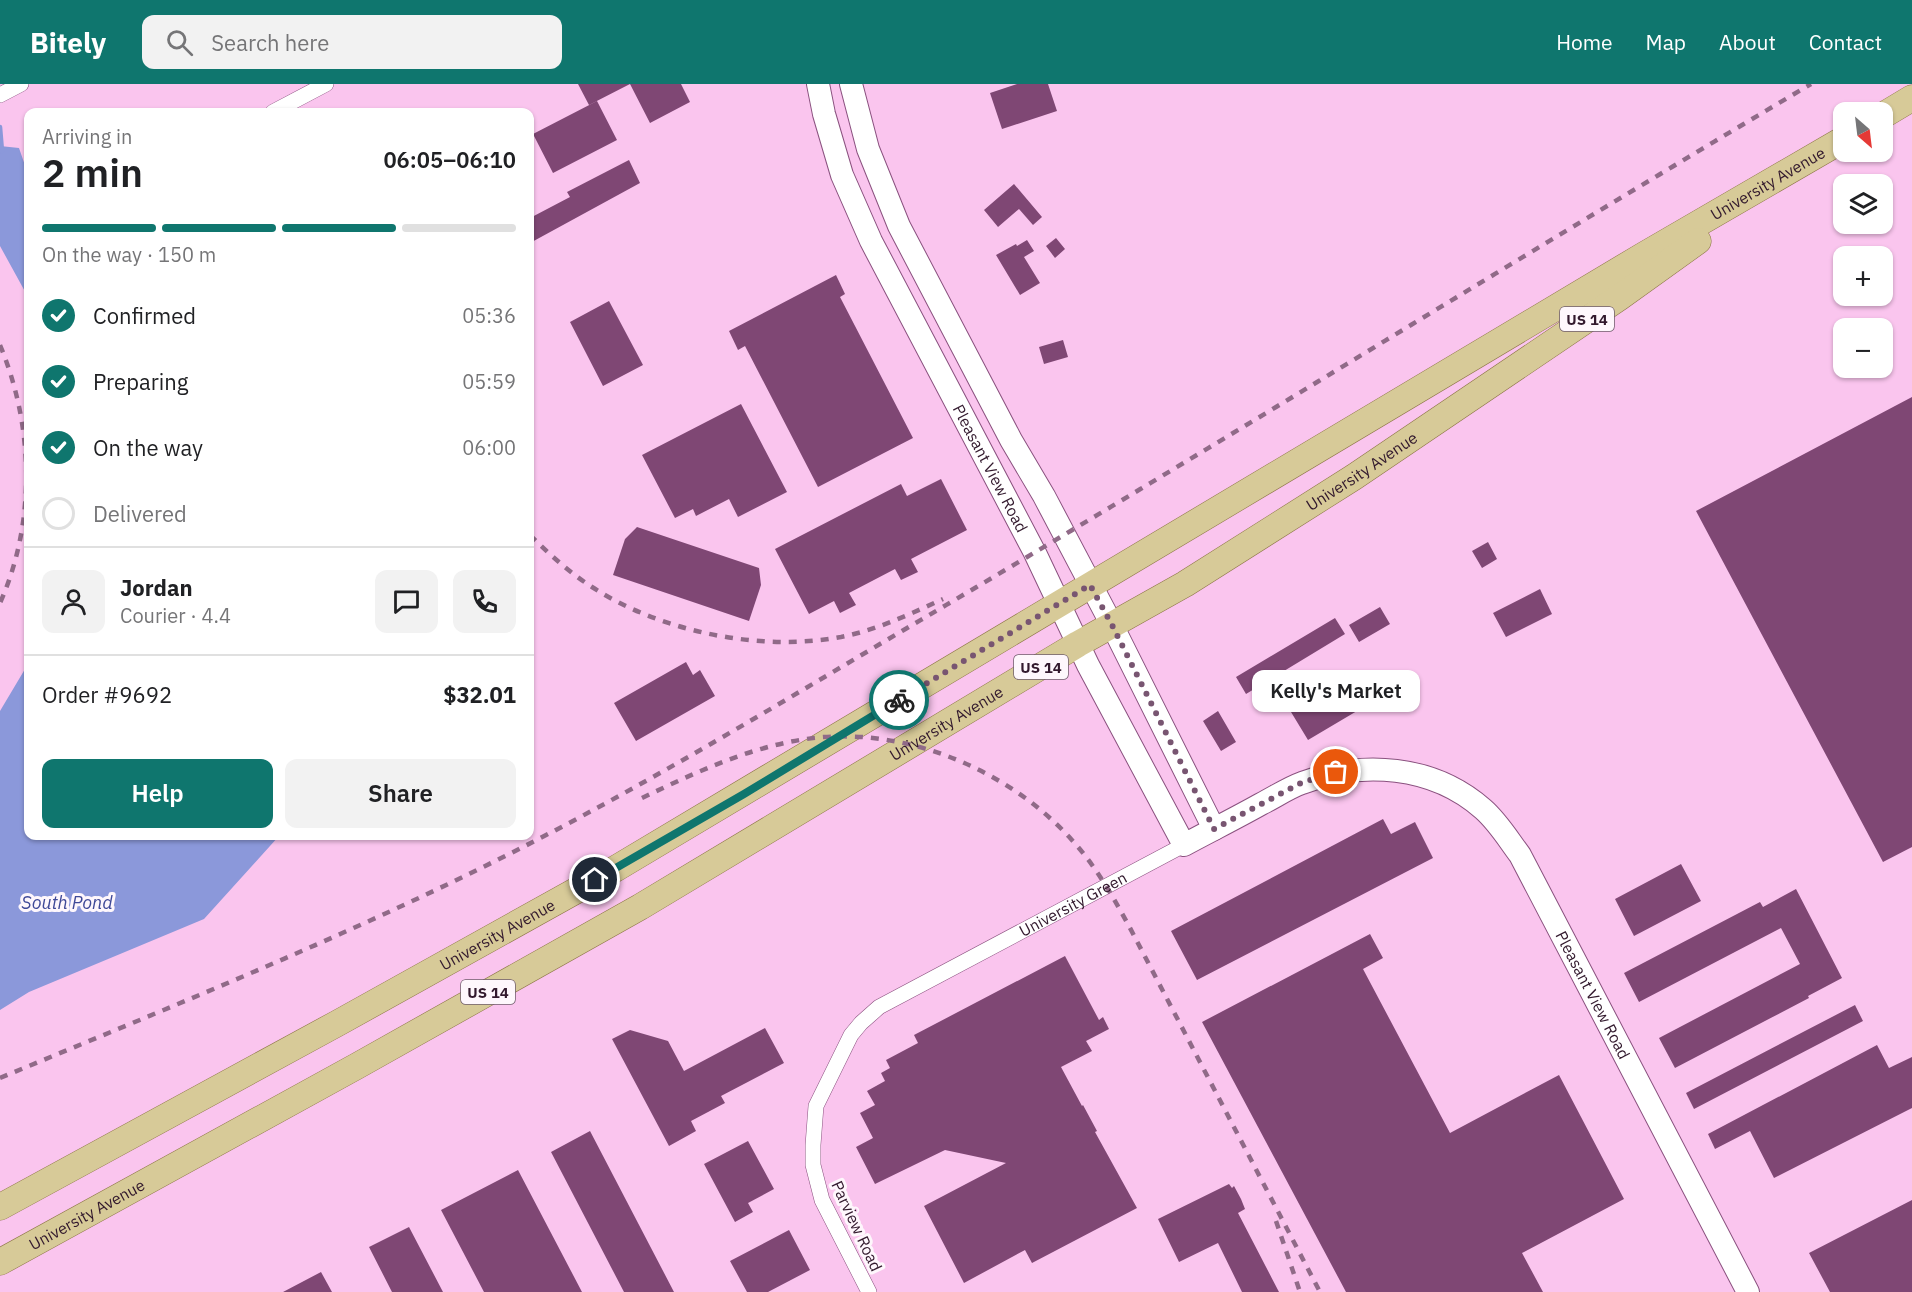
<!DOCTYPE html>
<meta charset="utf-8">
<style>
:root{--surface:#fff;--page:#f2f2f2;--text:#202124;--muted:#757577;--line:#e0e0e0;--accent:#0f766e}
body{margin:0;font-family:"IBM Plex Sans",sans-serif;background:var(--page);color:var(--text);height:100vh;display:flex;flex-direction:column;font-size:22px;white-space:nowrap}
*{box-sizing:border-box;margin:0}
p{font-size:20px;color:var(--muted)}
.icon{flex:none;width:33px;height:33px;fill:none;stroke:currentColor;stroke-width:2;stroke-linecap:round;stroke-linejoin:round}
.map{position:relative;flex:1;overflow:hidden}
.drawer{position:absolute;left:24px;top:24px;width:510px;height:732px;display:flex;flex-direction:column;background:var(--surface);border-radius:12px;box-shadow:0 2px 4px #0004}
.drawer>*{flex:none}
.needle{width:39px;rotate:152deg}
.controls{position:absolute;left:1833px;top:18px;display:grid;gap:12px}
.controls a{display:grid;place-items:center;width:60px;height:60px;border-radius:12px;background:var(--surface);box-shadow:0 2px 4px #0004;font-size:30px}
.pin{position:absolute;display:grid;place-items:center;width:51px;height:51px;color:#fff;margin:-26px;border:3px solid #fff;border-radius:50%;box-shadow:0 2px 6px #0007}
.courier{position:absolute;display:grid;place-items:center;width:60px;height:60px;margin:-30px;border:4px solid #0f766e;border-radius:50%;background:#fff;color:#222;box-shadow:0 2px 8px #0007}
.bubble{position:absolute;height:42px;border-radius:12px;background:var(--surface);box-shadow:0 2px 4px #0004;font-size:20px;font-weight:600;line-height:42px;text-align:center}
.summary em{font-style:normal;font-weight:600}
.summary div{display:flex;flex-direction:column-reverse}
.summary{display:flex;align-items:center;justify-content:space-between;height:102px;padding:0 18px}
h1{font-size:39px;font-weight:600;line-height:45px}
.bar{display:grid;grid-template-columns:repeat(4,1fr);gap:9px 6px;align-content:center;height:72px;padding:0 18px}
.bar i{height:8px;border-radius:4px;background:var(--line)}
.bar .active{background:var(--accent)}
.bar p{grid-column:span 4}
.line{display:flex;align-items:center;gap:15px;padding:0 18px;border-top:2px solid var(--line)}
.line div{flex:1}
.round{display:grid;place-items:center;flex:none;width:63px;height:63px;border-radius:12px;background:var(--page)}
ol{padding:0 18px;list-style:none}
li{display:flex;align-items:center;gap:18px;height:66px}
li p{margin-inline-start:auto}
li .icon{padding:6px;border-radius:50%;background:var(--accent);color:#fff;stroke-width:4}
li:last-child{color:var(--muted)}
li i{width:33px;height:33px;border:3px solid var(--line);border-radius:50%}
.button{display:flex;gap:12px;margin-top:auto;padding:12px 18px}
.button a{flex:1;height:69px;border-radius:12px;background:var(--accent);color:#fff;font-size:24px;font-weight:600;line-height:69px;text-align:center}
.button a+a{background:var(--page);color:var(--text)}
header{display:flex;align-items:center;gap:36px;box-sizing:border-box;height:84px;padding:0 30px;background:var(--accent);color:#fff}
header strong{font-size:28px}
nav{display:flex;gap:33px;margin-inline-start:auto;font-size:21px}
.search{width:420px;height:54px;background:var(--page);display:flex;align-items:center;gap:15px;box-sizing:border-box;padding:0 21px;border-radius:12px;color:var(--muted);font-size:22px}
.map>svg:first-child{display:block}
</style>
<header>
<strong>Bitely</strong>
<div class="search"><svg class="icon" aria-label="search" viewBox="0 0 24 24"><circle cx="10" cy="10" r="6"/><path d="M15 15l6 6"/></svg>Search here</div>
<nav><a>Home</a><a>Map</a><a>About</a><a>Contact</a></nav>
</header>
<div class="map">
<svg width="1912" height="1208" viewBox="0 0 1912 1208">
<rect width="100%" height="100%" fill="#fac5ee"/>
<path fill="#8b98da" d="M 0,62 L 19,64 L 28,90 L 28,213 L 0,162 Z
M 28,580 L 28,752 L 279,752 L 204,835 L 29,908 L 0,926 L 0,627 Z"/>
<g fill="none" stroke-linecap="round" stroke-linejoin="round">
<path stroke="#8b98da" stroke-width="4.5" d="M 0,43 L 2,67"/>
</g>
<path fill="#7f4774" d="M 578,0 L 681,0 L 690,18 L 650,39 L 630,0 L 589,21 Z
M 1017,0 L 1048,0 L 1057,27 L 1002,45 L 990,9 Z
M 597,17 L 617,56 L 553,89 L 533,50 Z
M 629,76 L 640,99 L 530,159 L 530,134 L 570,113 L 567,108 Z
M 1014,100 L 1042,133 L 1033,141 L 1019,125 L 998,143 L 984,126 Z
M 1056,154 L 1065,165 L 1055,174 L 1046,162 Z
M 1027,156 L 1034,167 L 1024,173 L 1040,199 L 1020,211 L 996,171 L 1016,160 L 1017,162 Z
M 836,191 L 845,210 L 840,213 L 913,354 L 818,403 L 745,262 L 738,266 L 729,247 Z
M 609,217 L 643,281 L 603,302 L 570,238 Z
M 1063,256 L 1068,273 L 1044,280 L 1039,263 Z
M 1912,313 L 1912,763 L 1883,778 L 1696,427 Z
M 741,320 L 787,408 L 738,433 L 729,415 L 696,432 L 693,425 L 675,434 L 642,371 Z
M 941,395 L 967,446 L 911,475 L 918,488 L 901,496 L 895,485 L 849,509 L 856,521 L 840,529 L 834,517 L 809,530 L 775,465 L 901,400 L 907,412 Z
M 637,443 L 759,484 L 761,501 L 749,537 L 613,491 L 625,455 Z
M 1488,458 L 1497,475 L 1482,484 L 1472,467 Z
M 1540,505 L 1552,530 L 1506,553 L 1493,529 Z
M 1380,523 L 1390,540 L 1359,558 L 1349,541 Z
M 1335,534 L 1345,550 L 1246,610 L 1236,593 Z
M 686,578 L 693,591 L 700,586 L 715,612 L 636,657 L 614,619 Z
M 1346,596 L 1362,624 L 1308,656 L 1291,628 Z
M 1218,627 L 1236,658 L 1221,667 L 1203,637 Z
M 1383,735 L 1391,750 L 1415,738 L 1433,774 L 1197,896 L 1171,847 Z
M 1681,780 L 1701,817 L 1634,852 L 1615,815 Z
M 1796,805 L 1842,894 L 1808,912 L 1809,914 L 1675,984 L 1659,954 L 1800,880 L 1781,844 L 1639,918 L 1624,889 L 1760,818 L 1763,823 Z
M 1370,850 L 1383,874 L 1363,885 L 1450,1049 L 1559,991 L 1624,1115 L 1522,1169 L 1543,1208 L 1346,1208 L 1202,938 Z
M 1065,872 L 1099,936 L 1103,933 L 1109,945 L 1086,957 L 1092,967 L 1061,983 L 1082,1022 L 1083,1021 L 1097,1047 L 1095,1048 L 1137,1124 L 1032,1179 L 1025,1166 L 964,1199 L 924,1122 L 1006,1079 L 945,1066 L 875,1100 L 856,1063 L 873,1054 L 860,1029 L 875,1021 L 867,1007 L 885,997 L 881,989 L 890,984 L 886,976 L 918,959 L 914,951 Z
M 1855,921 L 1863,937 L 1694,1025 L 1686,1009 Z
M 765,944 L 784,979 L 721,1012 L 725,1019 L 691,1037 L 696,1047 L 669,1062 L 612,955 L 630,946 L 668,957 L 684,987 Z
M 1877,961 L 1889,984 L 1912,973 L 1912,1024 L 1774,1094 L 1750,1047 L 1715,1065 L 1708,1050 Z
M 590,1047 L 674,1208 L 624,1208 L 551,1068 Z
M 748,1057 L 774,1105 L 748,1119 L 753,1128 L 735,1138 L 704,1080 Z
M 518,1086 L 582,1208 L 484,1208 L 441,1126 Z
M 1229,1100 L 1232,1104 L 1234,1102 L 1241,1115 L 1245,1125 L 1238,1129 L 1279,1208 L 1242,1208 L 1218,1159 L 1179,1178 L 1158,1135 Z
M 1912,1116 L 1912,1208 L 1830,1208 L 1809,1169 Z
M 409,1143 L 443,1208 L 392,1208 L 369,1163 Z
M 789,1146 L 810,1186 L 768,1208 L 747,1208 L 730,1177 Z
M 321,1188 L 332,1208 L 283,1208 Z"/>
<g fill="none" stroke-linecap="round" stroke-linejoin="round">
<g stroke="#8a517f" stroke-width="16">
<g id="street">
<path d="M 0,11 L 21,0"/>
<path d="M 273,28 L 326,0"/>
<path id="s1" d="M 869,1208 L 822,1116 L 813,1081 L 813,1061 L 816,1022 L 851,951 L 861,939 L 879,923 L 1184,761"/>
</g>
</g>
<g stroke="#8a517f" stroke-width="24">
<g id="secondary">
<path id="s2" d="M 818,0 L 824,30 L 842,91 L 871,157 L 1035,469 L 1088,581 L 1184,761 C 1210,747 1236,734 1261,720 C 1275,713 1288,704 1302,699 C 1362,676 1433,681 1483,725 C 1498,738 1508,755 1520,771 L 1748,1208"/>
<path d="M 851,0 L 868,65 L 899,142 L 1011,356 L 1044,412 L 1112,541 L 1214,745"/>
</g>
</g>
<g stroke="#8c7546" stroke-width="27">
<g id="primary">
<path d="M 1882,32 L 1912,14"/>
<path id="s3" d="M 0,1123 L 338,939 L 615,785 L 1644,171 L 1844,55"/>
<path id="s4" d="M 0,1178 L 357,982 L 640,823 L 1078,560 L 1185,500 L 1354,393 L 1620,213 L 1698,157"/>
</g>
</g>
<use href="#street" stroke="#fff" stroke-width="15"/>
<use href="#secondary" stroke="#fff" stroke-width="22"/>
<use href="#primary" stroke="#d7ca98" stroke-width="26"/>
<path stroke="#906a88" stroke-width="4.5" stroke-dasharray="8 8" stroke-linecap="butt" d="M 0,261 C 34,343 36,438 0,519
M 530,451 C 549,470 570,489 592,503 C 661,548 761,568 841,553 C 877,546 910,530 943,515
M 642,714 C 692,690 745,665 800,656 C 897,639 1006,683 1071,755 C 1095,781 1112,811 1129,842 L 1320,1208
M 0,994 C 192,914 385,837 569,739 C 682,679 792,612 902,547 C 1207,368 1507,180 1811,0
M 1276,1137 L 1300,1208"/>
</g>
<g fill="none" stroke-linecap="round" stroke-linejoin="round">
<path stroke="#785571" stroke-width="6" stroke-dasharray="0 10.8" d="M 899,616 L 1090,501 L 1112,541 L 1214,745 L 1301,699 L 1336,688"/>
<path stroke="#0f766e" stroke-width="8" d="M 595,796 L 744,710 L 899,616"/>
</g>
<g text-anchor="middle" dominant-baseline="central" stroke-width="6" stroke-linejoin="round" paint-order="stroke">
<g fill="#fef7fc" stroke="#6f5c6b" stroke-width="1.5">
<rect x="1560" y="223" width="54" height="24" rx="4.5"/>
<rect x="1014" y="571" width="54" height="24" rx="4.5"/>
<rect x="461" y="896" width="54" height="24" rx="4.5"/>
</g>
<g font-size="15" font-weight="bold" fill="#32192d">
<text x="1587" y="235">US 14</text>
<text x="1041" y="583">US 14</text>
<text x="488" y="908">US 14</text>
</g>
<g font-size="16" fill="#32192d" stroke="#fef7fc">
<text stroke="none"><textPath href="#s3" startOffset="2043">University Avenue</textPath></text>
<text stroke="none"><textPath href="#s2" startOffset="423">Pleasant View Road</textPath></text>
<text stroke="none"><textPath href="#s4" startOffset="1575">University Avenue</textPath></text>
<text stroke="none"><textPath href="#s4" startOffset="1089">University Avenue</textPath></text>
<text stroke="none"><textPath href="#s1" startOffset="537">University Green</textPath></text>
<text stroke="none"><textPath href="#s3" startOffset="567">University Avenue</textPath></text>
<text stroke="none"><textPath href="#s2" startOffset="1389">Pleasant View Road</textPath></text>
<text stroke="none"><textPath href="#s4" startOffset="99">University Avenue</textPath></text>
<text transform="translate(857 1142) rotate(65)">Parview Road</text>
</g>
<g font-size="18" font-style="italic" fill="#3f4998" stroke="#fef7fc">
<text x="67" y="818">South Pond</text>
</g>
</g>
</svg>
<div class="controls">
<a><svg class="needle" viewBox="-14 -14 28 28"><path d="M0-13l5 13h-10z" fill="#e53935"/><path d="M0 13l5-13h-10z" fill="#757577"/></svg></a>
<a><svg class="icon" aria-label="layers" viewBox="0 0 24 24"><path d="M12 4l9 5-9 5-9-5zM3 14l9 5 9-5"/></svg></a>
<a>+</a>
<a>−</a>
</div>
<div class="pin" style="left:1336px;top:688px;background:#ea580c"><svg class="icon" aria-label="bag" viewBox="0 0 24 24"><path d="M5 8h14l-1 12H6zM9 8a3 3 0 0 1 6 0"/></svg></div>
<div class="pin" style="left:595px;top:796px;background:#1f2937"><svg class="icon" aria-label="home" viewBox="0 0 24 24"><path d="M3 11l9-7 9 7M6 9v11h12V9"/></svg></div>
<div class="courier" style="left:899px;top:616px"><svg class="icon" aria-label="bike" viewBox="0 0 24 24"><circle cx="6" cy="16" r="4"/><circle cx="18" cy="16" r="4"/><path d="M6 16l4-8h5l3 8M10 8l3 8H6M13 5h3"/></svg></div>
<div class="bubble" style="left:1252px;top:586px;width:168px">Kelly's Market</div>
<section class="drawer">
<div class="summary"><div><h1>2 min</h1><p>Arriving in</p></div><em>06:05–06:10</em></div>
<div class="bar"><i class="active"></i><i class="active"></i><i class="active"></i><i></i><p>On the way · 150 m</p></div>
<ol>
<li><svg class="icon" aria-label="check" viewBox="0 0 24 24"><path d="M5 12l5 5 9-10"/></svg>Confirmed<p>05:36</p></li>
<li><svg class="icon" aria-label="check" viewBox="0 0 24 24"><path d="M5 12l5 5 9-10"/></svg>Preparing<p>05:59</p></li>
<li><svg class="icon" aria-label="check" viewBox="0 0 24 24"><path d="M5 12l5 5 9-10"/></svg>On the way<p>06:00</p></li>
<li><i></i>Delivered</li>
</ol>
<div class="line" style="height:108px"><a class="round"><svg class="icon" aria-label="person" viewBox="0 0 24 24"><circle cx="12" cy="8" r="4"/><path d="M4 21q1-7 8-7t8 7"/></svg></a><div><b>Jordan</b><p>Courier · 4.4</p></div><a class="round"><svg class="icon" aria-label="chat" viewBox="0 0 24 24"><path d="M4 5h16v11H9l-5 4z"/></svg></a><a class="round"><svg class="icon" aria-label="phone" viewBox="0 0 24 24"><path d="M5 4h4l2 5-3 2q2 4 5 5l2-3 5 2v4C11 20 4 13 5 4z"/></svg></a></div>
<div class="line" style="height:78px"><div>Order #9692</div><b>$32.01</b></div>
<div class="button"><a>Help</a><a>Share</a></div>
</section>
</div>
